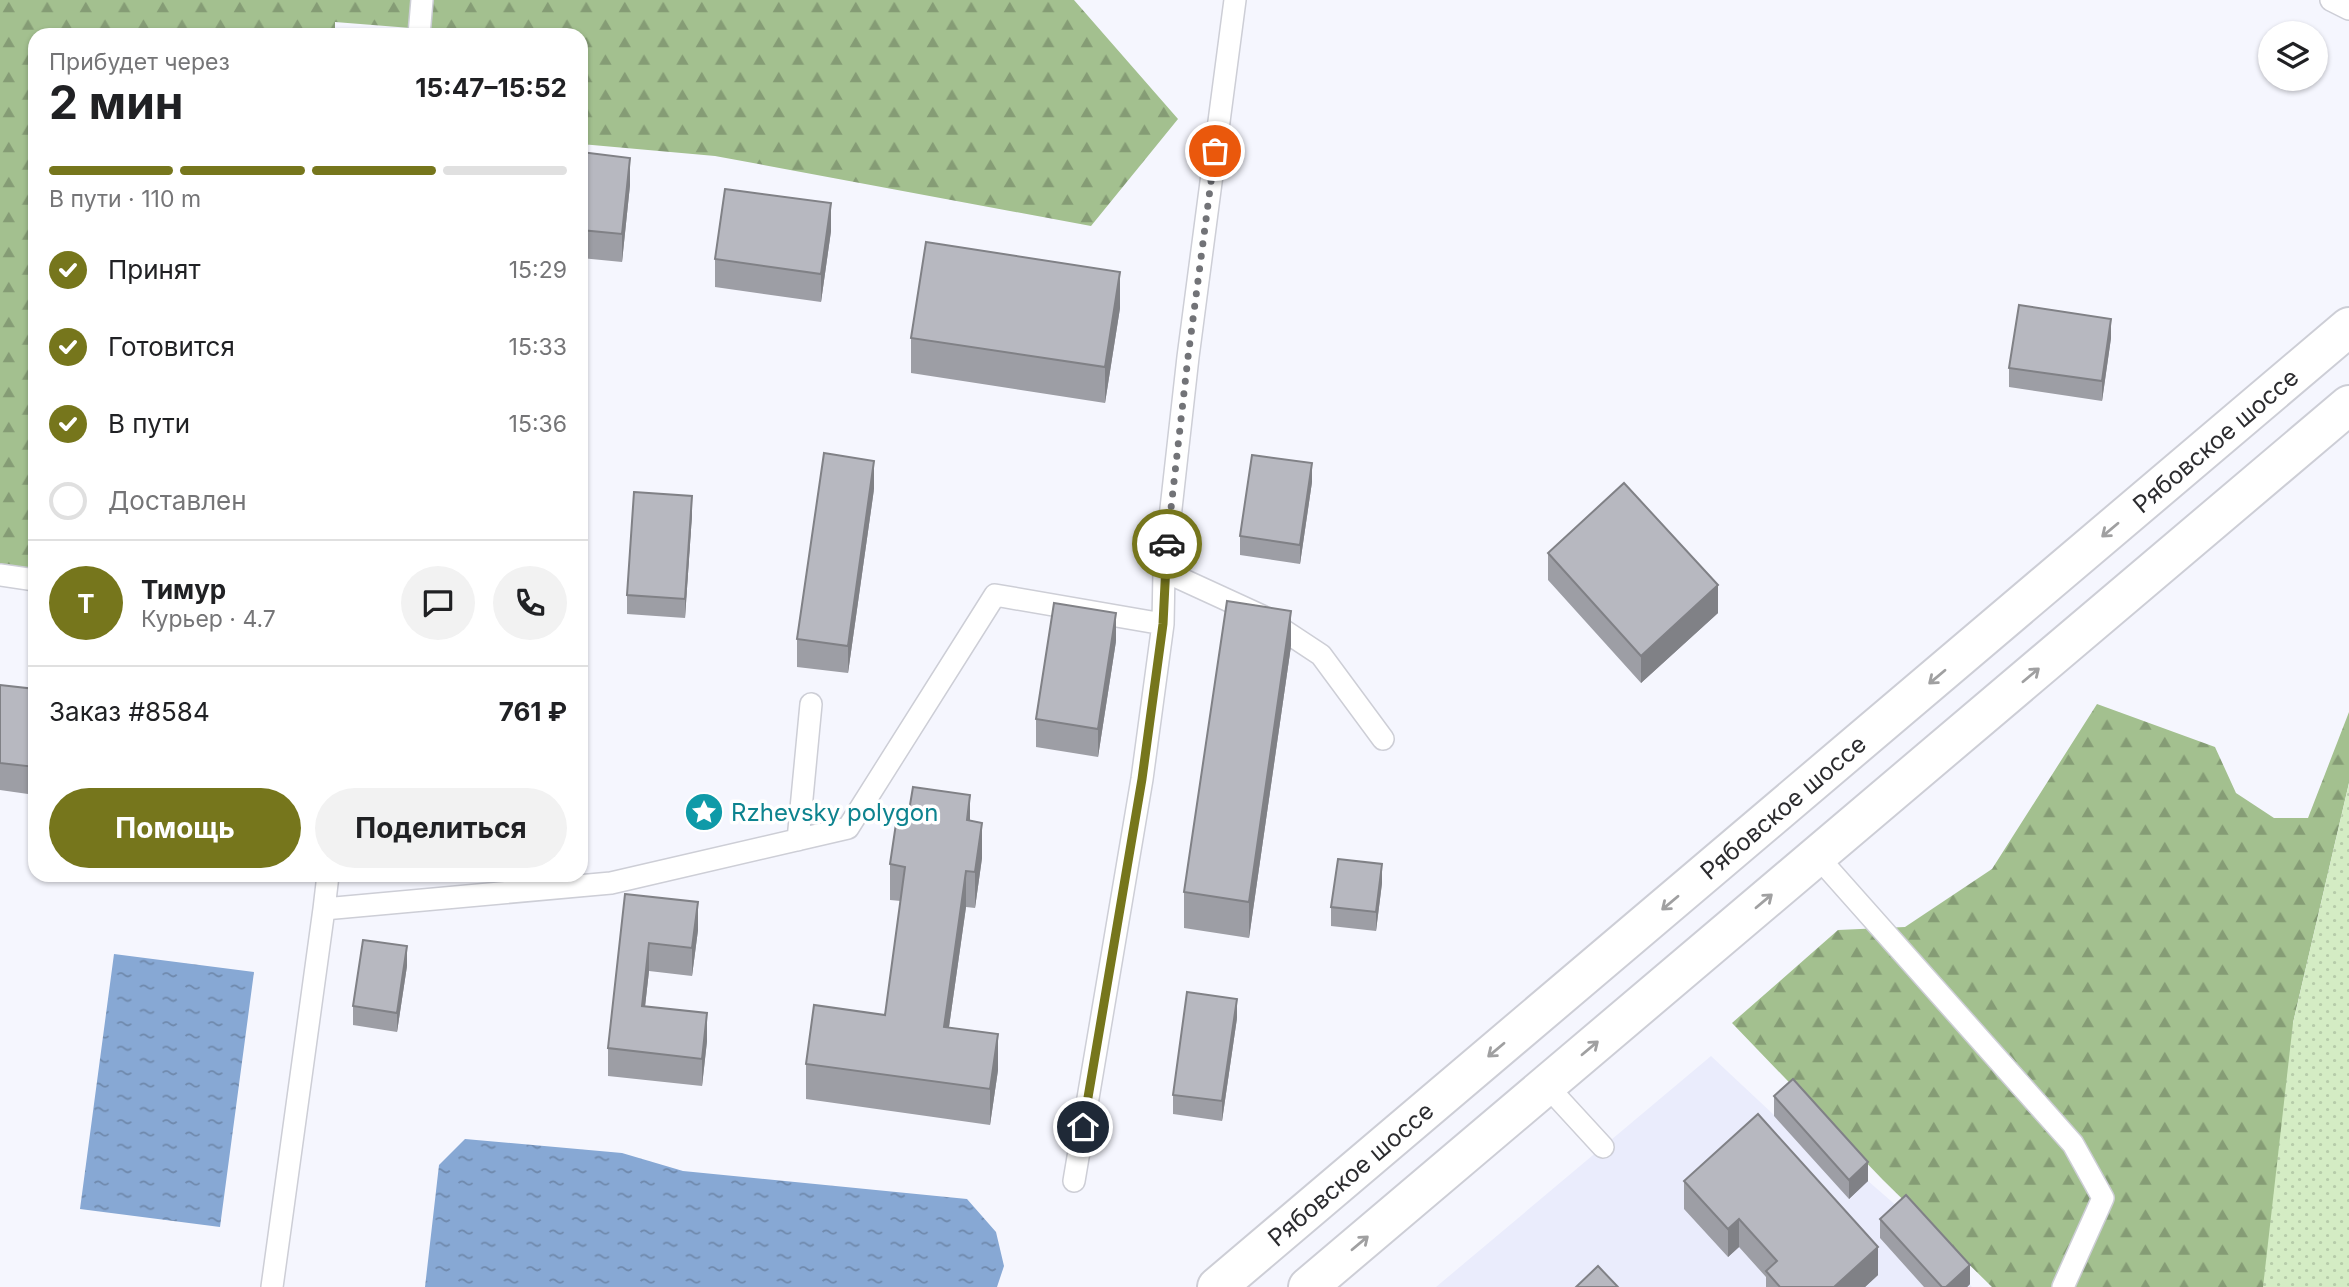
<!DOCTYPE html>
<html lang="ru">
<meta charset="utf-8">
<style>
:root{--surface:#fff;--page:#f2f2f2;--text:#202124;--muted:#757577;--line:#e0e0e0;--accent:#76761c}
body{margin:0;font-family:Inter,sans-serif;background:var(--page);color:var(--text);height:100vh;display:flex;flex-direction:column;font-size:26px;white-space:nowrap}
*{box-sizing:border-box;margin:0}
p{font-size:23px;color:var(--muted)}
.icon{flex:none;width:38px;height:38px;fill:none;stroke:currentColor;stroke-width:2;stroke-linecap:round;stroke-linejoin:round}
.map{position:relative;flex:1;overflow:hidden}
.sheet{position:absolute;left:28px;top:28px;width:560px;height:854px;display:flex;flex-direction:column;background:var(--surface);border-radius:21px;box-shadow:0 2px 5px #0004}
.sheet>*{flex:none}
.tools{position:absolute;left:2258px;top:21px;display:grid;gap:14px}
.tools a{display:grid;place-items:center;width:70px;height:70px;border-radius:50%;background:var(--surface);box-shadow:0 2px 5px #0004;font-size:35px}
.pin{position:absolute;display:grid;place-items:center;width:60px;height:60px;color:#fff;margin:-30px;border:4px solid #fff;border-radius:50%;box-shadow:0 2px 7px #0007}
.courier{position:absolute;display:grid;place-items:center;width:70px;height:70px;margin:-35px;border:5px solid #76761c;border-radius:50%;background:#fff;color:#222;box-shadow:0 2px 9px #0007}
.overview em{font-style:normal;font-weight:700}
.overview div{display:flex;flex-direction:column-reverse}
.overview{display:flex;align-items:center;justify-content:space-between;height:119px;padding:0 21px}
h1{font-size:46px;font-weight:700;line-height:52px}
.bar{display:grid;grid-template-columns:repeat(4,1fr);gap:10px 7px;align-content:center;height:84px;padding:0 21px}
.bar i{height:9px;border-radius:5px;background:var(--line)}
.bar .current{background:var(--accent)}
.bar p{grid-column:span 4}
.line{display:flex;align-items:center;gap:18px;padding:0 21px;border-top:2px solid var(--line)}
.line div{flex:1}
.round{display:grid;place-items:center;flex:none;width:74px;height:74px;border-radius:37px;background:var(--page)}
ol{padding:0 21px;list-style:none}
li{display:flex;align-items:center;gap:21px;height:77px}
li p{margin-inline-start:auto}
li .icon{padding:7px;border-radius:50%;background:var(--accent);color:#fff;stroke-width:4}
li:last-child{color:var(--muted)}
li i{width:38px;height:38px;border:4px solid var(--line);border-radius:50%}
.action{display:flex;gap:14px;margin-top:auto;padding:14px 21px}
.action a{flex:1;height:80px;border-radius:42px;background:var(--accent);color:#fff;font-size:28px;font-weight:700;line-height:80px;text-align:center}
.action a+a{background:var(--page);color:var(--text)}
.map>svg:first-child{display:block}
</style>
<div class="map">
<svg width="2349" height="1287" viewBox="0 0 2349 1287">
<defs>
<pattern id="forest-firs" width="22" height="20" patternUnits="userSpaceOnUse" patternTransform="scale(1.75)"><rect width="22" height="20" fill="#a3c08f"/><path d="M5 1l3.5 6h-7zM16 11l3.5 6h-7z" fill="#859c75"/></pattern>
<pattern id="park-dots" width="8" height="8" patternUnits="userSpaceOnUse" patternTransform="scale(1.75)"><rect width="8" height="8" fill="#d4ecc4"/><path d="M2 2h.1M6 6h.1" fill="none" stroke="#b6cba9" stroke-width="1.8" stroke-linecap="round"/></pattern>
<pattern id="water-ripples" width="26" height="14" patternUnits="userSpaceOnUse" patternTransform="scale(1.75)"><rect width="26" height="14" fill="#87a8d4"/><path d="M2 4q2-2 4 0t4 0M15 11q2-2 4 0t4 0" fill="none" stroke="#6f89ac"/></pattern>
</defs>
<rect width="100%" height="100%" fill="#f5f6fe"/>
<path fill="#eaecfc" d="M 1711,1056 L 1774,1115 L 1793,1098 L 1868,1181 L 1906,1214 L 1972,1287 L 1436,1287 Z"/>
<path fill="url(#forest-firs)" d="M 0,0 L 1074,0 L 1178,119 L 1091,226 L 715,156 L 581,144 L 581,35 L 463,35 L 461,32 L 335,22 L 335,35 L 35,35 L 35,572 L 0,567 Z
M 2097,704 L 2215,747 L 2236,793 L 2274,818 L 2308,818 L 2349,712 L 2349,783 L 2293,1023 L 2349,1287 L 1992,1287 L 1883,1180 L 1732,1023 L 1838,930 L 1905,927 L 1992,869 Z"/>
<path fill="url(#park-dots)" d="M 2349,783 L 2349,1287 L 2263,1287 L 2293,1023 Z"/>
<path fill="url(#water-ripples)" d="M 114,954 L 254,972 L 220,1227 L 80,1209 Z
M 465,1139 L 622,1153 L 683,1171 L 967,1199 L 996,1232 L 1004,1266 L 997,1287 L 425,1287 L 439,1165 Z"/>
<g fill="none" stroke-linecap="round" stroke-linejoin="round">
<g stroke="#cdced6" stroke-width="24">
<path id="lane" d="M 2331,0 L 2349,9
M 419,35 L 422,0
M 1164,571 L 1262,616 L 1321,655 L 1383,739
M 0,575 L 35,580
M 798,840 L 811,704
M 1817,856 L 2073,1144 L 2103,1198 L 2063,1287
M 324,909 L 328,875
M 1546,1085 L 1603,1147
M 1074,1181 L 1142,779 L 1163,624
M 272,1287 L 324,909 L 611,883 L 848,828 L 995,595 L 1163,624 L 1164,571 L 1188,357 L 1235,0"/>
</g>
<g stroke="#cdced6" stroke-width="42">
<g id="secondary">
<path id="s1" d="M 1217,1287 L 2349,327"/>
<path d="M 1308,1287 L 2349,405"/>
</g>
</g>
<use href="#lane" stroke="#fff" stroke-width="21"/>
<use href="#secondary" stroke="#fff" stroke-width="38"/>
</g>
<path fill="#9d9ea5" d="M 581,152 L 630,185 L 622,262 L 581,258 Z
M 831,231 L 821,302 L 715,287 L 715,259 Z
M 1120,308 L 1105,403 L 911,373 L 911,338 Z
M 2111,338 L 2102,401 L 2009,387 L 2009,368 Z
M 1312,482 L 1300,564 L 1240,555 L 1240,536 Z
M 874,489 L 848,673 L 797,667 L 797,639 Z
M 692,515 L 685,618 L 627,614 L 627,595 Z
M 1548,553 L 1718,613 L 1641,683 L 1548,580 Z
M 1116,641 L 1098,757 L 1036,747 L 1036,719 Z
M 1291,646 L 1249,938 L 1184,928 L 1184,892 Z
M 0,685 L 35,689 L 35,795 L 0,790 Z
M 970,821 L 982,858 L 975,908 L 966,907 L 949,1027 L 998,1070 L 990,1125 L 806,1099 L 806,1064 L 885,1015 L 901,901 L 890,900 L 890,864 Z
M 1382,883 L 1376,931 L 1331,926 L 1331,907 Z
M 625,894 L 698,930 L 692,976 L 649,971 L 645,1006 L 707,1041 L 702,1086 L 608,1076 L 608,1048 Z
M 407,966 L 397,1032 L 353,1025 L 353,1006 Z
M 1237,1018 L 1222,1121 L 1173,1114 L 1173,1095 Z
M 1774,1096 L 1868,1181 L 1849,1199 L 1774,1116 Z
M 1684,1181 L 1878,1275 L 1865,1287 L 1766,1287 L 1766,1277 L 1739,1247 L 1728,1257 L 1684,1209 Z
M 1880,1219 L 1970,1284 L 1967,1287 L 1924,1287 L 1880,1238 Z"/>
<path fill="#808186" d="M 630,158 L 630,185 L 622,262 L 622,234 Z
M 831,203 L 831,231 L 821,302 L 821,274 Z
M 1120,272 L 1120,308 L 1105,403 L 1105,367 Z
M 2111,319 L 2111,338 L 2102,401 L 2102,381 Z
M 874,461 L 874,489 L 848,673 L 848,646 Z
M 1312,463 L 1312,482 L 1300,564 L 1300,545 Z
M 692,496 L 692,515 L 685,618 L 685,599 Z
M 1718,585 L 1718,613 L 1641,683 L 1641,656 Z
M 1291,611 L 1291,646 L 1249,938 L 1249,902 Z
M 1116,613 L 1116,641 L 1098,757 L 1098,729 Z
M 970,795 L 970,831 L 967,820 Z
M 982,823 L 982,858 L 975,908 L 975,872 Z
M 1382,864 L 1382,883 L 1376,931 L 1376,912 Z
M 966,871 L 966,907 L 944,1062 L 944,1027 Z
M 698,902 L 698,930 L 692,976 L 692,948 Z
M 649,943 L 649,971 L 642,1034 L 642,1006 Z
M 407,946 L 407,966 L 397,1032 L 397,1013 Z
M 1237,999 L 1237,1018 L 1222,1121 L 1222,1101 Z
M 707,1013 L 707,1041 L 702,1086 L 702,1059 Z
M 998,1034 L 998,1070 L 990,1125 L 990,1089 Z
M 1868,1162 L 1868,1181 L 1849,1199 L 1849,1180 Z
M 1739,1219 L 1739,1247 L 1728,1257 L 1728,1229 Z
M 1878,1247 L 1878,1275 L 1865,1287 L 1834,1287 Z
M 1970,1265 L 1970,1284 L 1967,1287 L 1946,1287 Z"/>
<path fill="#b7b8c0" stroke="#808186" stroke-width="2" d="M 581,152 L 630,158 L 622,234 L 581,230 Z
M 725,189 L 831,203 L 821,274 L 715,259 Z
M 926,242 L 1120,272 L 1105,367 L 911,338 Z
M 2019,305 L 2111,319 L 2102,381 L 2009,368 Z
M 824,453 L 874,461 L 848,646 L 797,639 Z
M 1252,455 L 1312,463 L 1300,545 L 1240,536 Z
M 1624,483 L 1718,585 L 1641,656 L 1548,553 Z
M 634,492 L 692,496 L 685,599 L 627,595 Z
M 1227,601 L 1291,611 L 1249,902 L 1184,892 Z
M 1054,603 L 1116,613 L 1098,729 L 1036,719 Z
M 0,685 L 35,689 L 35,767 L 0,763 Z
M 913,787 L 970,795 L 967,820 L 982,823 L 975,872 L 966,871 L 944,1027 L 998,1034 L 990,1089 L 806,1064 L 814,1005 L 885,1015 L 905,867 L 890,864 L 898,810 L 909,811 Z
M 1338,859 L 1382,864 L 1376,912 L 1331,907 Z
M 625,894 L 698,902 L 692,948 L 649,943 L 642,1006 L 707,1013 L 702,1059 L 608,1048 Z
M 363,940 L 407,946 L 397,1013 L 353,1006 Z
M 1187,992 L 1237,999 L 1222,1101 L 1173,1095 Z
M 1793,1079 L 1868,1162 L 1849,1180 L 1774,1096 Z
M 1758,1114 L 1878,1247 L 1834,1287 L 1780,1287 L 1766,1271 L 1777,1261 L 1739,1219 L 1728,1229 L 1684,1181 Z
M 1906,1195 L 1970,1265 L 1946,1287 L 1942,1287 L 1880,1219 Z
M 1598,1266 L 1618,1287 L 1576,1287 Z"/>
<defs><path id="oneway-shaft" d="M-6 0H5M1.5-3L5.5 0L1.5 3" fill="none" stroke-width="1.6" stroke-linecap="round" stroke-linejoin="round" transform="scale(1.75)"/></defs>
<g stroke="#a0a0a1">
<use href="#oneway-shaft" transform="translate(2110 530) rotate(140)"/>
<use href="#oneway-shaft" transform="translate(2031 675) rotate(-40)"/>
<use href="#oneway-shaft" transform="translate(1937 677) rotate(140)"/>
<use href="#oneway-shaft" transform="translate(1764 901) rotate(-40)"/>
<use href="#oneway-shaft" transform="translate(1670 903) rotate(140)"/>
<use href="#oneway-shaft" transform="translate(1590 1048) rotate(-40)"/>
<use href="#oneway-shaft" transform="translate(1496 1050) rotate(140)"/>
<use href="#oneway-shaft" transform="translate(1360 1243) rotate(-40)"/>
</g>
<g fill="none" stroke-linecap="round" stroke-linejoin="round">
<path stroke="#727377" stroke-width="7" stroke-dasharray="0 12.6" d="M 1167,544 L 1188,357 L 1215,151"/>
<path stroke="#76761c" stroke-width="9" d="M 1083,1127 L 1142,779 L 1163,624 L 1167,544"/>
</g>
<defs>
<g id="sight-disc" transform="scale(2.0125)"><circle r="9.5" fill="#0f9aa8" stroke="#fff"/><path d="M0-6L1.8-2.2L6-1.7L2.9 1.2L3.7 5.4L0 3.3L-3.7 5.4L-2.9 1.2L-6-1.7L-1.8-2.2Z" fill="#fff"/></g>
</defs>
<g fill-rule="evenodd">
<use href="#sight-disc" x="704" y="812"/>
</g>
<g text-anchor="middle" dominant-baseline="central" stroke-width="7" stroke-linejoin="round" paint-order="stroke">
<g font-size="24" fill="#2c2c2f" stroke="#fff">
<text stroke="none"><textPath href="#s1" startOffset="1309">Рябовское шоссе</textPath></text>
<text stroke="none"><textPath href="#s1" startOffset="742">Рябовское шоссе</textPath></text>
<text stroke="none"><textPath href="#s1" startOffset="175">Рябовское шоссе</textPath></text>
</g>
<g font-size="24" fill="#0d838f" stroke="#fff" text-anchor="start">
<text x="731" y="812">Rzhevsky polygon</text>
</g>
</g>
</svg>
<div class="tools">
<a><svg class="icon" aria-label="layers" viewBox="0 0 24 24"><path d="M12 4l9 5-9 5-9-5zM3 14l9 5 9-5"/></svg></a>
</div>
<div class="pin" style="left:1215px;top:151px;background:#ea580c"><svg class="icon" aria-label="bag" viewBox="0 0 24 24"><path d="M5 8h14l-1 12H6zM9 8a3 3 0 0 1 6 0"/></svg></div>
<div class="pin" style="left:1083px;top:1127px;background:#1f2937"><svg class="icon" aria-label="home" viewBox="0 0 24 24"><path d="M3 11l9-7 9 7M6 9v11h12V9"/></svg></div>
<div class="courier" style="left:1167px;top:544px"><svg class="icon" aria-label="car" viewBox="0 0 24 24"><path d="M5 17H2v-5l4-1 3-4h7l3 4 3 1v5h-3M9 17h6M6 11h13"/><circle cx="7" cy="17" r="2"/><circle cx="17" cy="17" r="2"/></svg></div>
<section class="sheet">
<div class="overview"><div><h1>2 мин</h1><p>Прибудет через</p></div><em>15:47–15:52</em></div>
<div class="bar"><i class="current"></i><i class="current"></i><i class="current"></i><i></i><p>В пути · 110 m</p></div>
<ol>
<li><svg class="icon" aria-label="check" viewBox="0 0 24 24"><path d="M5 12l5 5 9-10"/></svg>Принят<p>15:29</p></li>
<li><svg class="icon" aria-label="check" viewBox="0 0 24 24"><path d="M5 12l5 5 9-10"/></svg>Готовится<p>15:33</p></li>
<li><svg class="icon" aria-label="check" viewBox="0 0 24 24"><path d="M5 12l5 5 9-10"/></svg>В пути<p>15:36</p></li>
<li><i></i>Доставлен</li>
</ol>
<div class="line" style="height:126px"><b class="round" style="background:var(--accent);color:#fff">Т</b><div><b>Тимур</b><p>Курьер · 4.7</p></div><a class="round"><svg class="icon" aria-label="chat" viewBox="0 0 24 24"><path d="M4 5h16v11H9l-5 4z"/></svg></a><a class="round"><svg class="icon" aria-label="phone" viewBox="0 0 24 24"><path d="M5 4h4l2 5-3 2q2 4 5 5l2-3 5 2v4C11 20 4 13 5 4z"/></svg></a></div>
<div class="line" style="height:91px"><div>Заказ #8584</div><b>761 ₽</b></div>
<div class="action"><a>Помощь</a><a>Поделиться</a></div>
</section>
</div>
